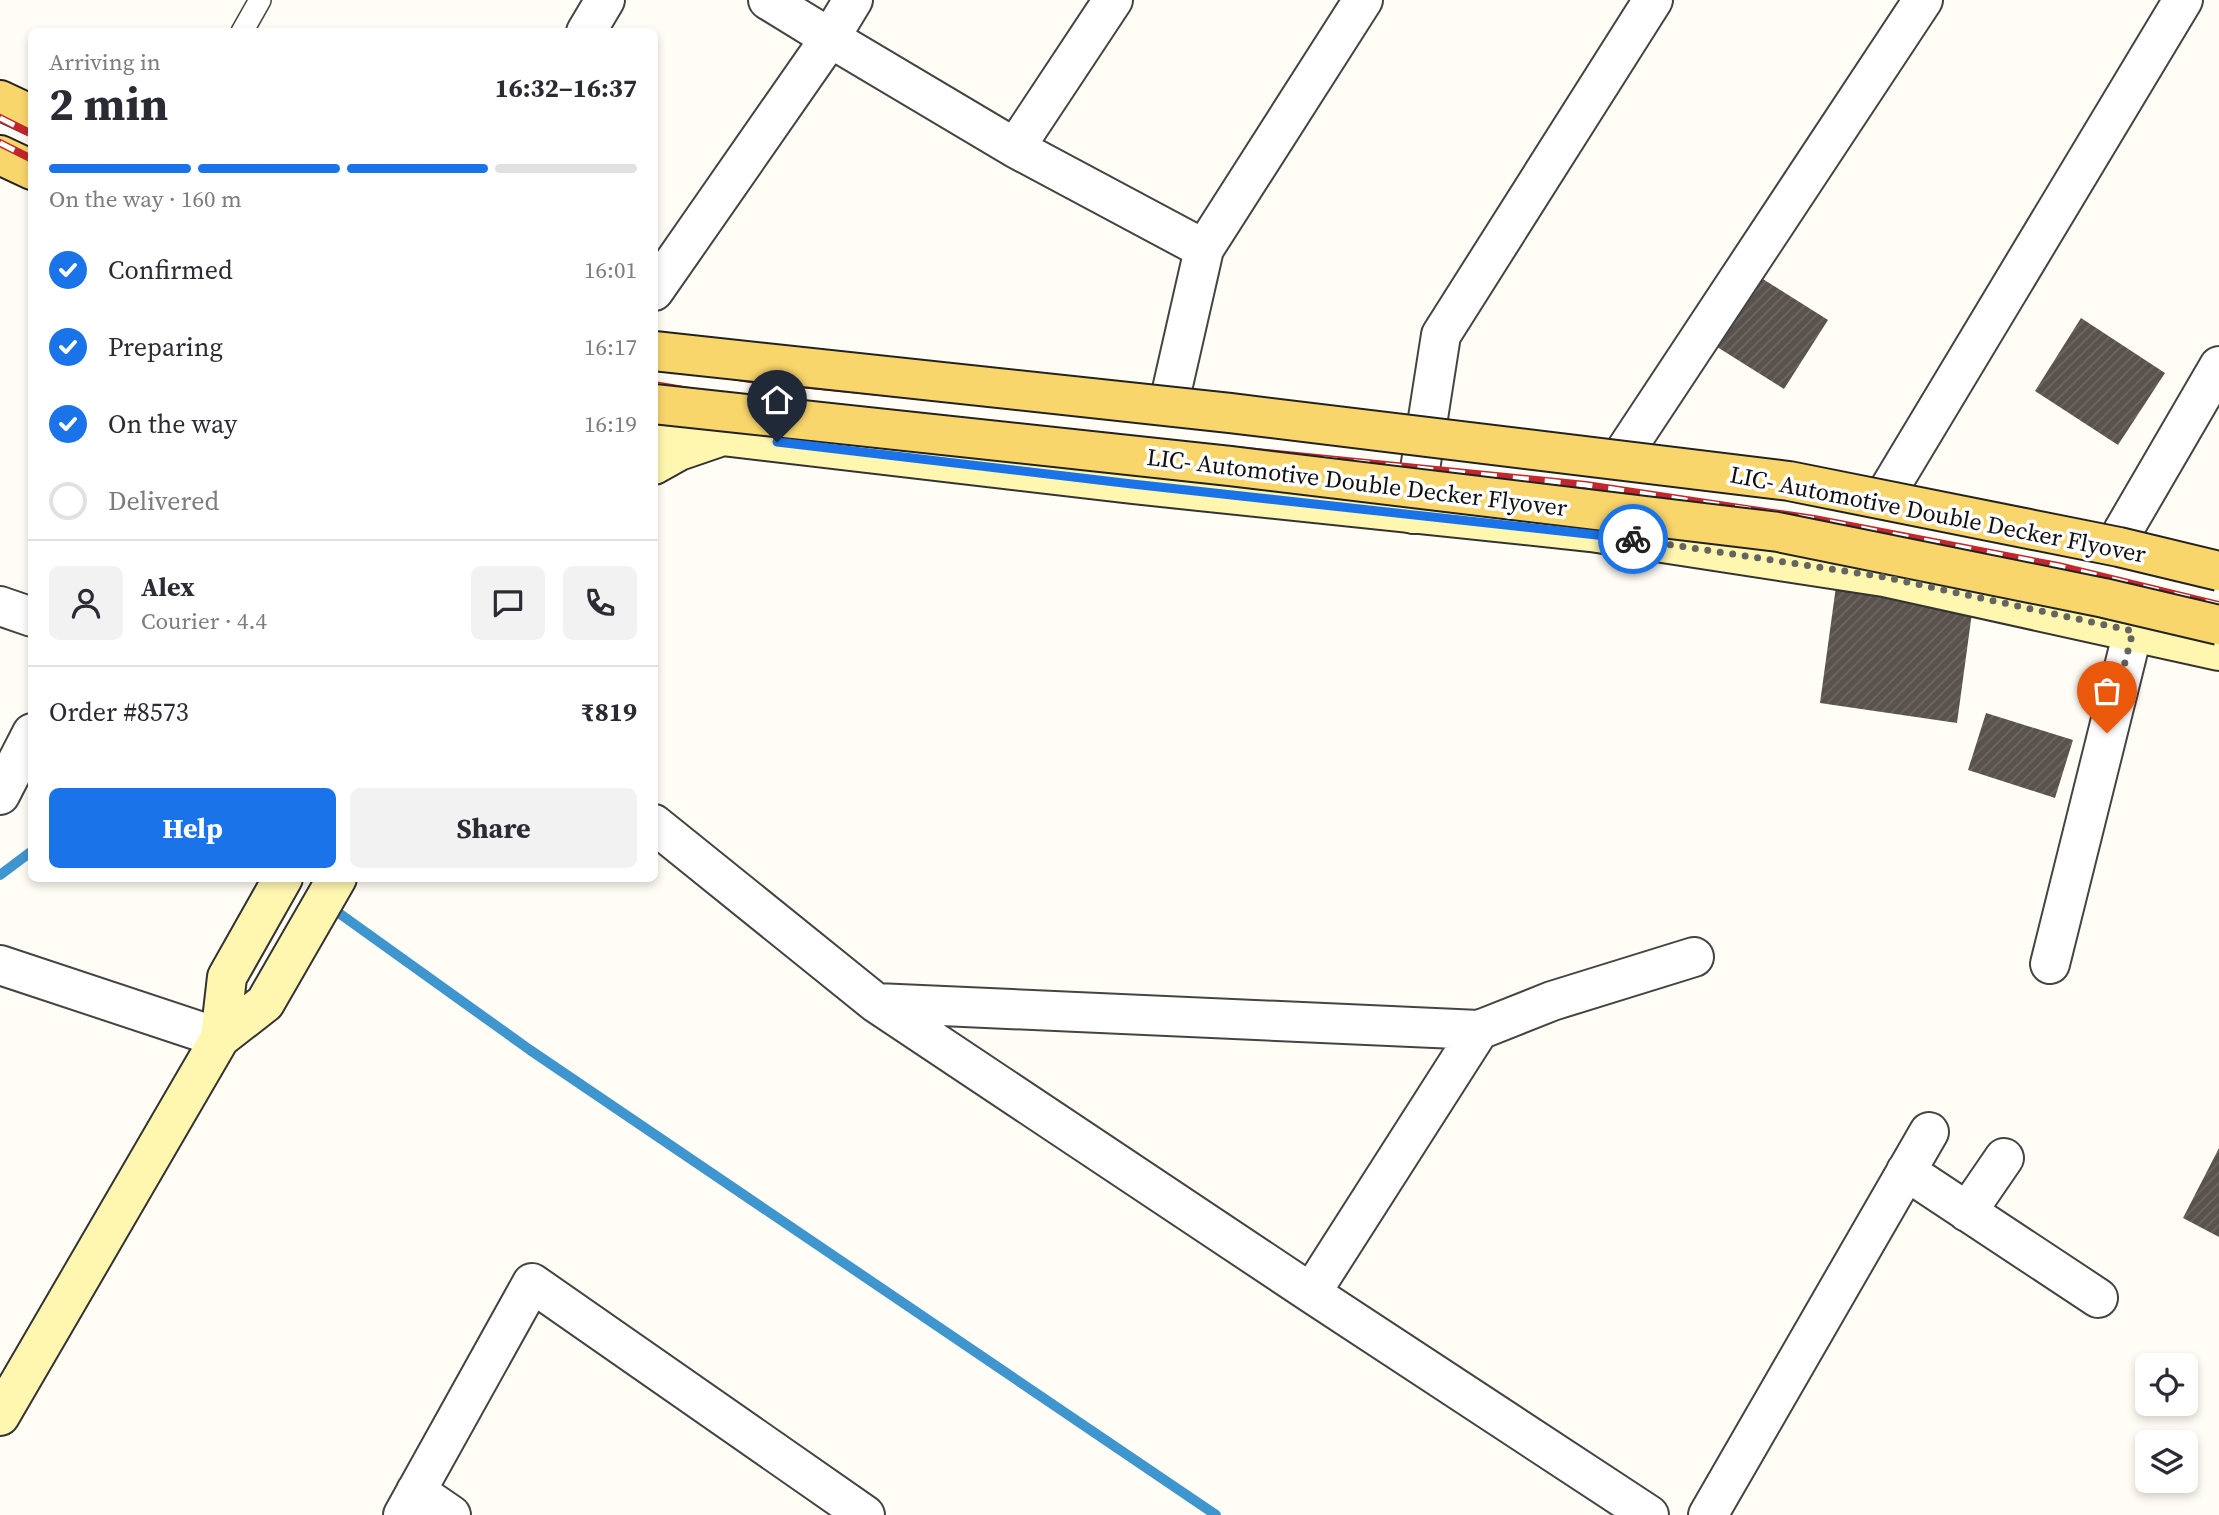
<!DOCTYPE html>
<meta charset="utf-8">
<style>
:root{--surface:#fff;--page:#f2f2f3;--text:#2b2b33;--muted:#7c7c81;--line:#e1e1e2;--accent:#1a73e8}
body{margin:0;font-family:"Source Serif 4",serif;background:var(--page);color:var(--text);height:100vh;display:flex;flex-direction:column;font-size:26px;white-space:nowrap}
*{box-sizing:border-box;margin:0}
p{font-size:23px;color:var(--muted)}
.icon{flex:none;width:38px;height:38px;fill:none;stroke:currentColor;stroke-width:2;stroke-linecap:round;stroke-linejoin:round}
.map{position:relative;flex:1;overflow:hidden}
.details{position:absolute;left:28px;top:28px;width:630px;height:854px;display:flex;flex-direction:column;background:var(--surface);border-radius:10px;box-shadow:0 4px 10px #0003}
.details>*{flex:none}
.buttons{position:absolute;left:2135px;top:1353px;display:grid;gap:14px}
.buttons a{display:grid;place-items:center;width:63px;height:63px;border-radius:10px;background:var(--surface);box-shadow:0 4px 10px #0003;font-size:35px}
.pin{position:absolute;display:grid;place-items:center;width:60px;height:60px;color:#fff;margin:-72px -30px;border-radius:50% 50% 50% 0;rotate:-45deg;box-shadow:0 0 7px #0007}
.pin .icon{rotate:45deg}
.courier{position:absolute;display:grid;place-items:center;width:70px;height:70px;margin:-35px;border:5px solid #1a73e8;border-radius:50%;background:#fff;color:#222;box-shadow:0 2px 9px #0007}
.head em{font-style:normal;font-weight:700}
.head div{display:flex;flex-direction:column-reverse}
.head{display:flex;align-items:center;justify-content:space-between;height:119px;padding:0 21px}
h1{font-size:46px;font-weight:700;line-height:52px}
.bar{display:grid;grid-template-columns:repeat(4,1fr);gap:10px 7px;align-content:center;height:84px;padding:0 21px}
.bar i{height:9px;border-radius:5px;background:var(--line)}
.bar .active{background:var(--accent)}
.bar p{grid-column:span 4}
.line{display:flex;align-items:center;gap:18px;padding:0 21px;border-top:2px solid var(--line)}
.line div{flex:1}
.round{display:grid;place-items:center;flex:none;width:74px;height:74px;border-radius:10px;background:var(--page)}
ol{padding:0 21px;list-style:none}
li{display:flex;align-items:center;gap:21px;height:77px}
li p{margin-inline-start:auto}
li .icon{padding:7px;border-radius:50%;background:var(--accent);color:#fff;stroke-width:4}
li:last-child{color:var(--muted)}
li i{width:38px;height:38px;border:4px solid var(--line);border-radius:50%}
.action{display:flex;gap:14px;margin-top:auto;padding:14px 21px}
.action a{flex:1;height:80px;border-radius:10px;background:var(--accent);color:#fff;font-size:28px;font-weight:700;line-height:80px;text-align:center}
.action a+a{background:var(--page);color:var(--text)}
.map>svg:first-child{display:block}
</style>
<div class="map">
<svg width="2219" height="1515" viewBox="0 0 2219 1515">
<defs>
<pattern id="building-hatch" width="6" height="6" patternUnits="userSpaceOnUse" patternTransform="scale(1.75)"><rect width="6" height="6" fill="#5a524d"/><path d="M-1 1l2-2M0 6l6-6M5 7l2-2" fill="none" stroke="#6d6662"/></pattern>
</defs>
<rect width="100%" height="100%" fill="#fffdf5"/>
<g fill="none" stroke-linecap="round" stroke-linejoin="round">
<path stroke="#3f96cf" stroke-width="10" d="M 0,875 L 32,851
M 336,911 L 530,1050 L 1216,1515"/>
</g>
<path fill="url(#building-hatch)" d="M 1758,276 L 1828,320 L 1784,389 L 1714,345 Z
M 2081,318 L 2165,373 L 2118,445 L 2035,391 Z
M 1837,579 L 1974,598 L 1957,723 L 1820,703 Z
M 1986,713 L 2073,740 L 2055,798 L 1968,770 Z
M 2219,1148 L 2219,1237 L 2183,1218 Z"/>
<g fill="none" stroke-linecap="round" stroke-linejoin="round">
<g stroke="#444" stroke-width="24">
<path id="lane" d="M 242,32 L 260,0"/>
</g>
<g stroke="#444" stroke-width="42">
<path id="street" d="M 853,0 L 830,38 L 1015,148
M 1113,0 L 1015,148 L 1204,249
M 586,32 L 605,0
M 654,291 L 830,38 L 768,0
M 1171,394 L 1204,249 L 1363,0
M 1627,448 L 1923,0
M 1889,489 L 2183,0
M 1413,514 L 1441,335 L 1653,0
M 2123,531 L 2219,366
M 0,606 L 32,617
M 0,795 L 32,733
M 654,824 L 876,1003 L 1311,1293 L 1649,1515
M 2050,964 L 2133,631
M 0,965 L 220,1038
M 876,1003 L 1479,1030 L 1552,1001 L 1694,957
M 1906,1171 L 2098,1298
M 1967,1212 L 2004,1158
M 1311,1293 L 1479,1030
M 416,1491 L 451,1515
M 403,1515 L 532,1283 L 865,1515
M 1708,1515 L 1929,1132"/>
</g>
<g stroke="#333" stroke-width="42">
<path id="secondary" d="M 654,428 L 1132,484 L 1591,532 L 1884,577 L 2219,651
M 654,465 L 679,451 L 717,438
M 220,1038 L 227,977 L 283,878
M 0,1416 L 220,1038 L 265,1003 L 337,878"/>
</g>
<g stroke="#222" stroke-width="42">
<path id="primary" d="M 0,100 L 32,115
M 0,155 L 32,170"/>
</g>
<use href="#lane" stroke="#fff" stroke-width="21"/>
<use href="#street" stroke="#fff" stroke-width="38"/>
<use href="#secondary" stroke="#fff6b0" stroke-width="38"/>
<use href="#primary" stroke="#f9d66b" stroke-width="38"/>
<g stroke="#c4262e" stroke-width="8">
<path id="rail" d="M 0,118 L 32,134
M 0,143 L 32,159
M 654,363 L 750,379 L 1589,463 L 1818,497 L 2063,544 L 2219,582
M 654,385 L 747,401 L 1586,485 L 1814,519 L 2058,566 L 2219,605"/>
</g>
<use href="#rail" stroke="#fff" stroke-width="5" stroke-dasharray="16" stroke-linecap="butt"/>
<g stroke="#222" stroke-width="42" stroke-linecap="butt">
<path id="primary-bridge" d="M 654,351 L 1230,413 L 1789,481 L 2119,547 L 2219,571
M 654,404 L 1230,466 L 1778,532 L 2104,598 L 2219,625"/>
</g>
<use href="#primary-bridge" stroke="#f9d66b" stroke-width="38"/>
</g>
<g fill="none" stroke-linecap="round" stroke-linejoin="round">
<path stroke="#646461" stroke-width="7" stroke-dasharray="0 12.6" d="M 1633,539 L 1884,577 L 2133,631 L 2107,733"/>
<path stroke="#1a73e8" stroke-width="9" d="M 777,442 L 1132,484 L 1633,539"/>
</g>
<g text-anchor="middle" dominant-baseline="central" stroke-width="7" stroke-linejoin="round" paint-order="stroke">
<g font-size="24" fill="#111" stroke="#fff">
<text transform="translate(1357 482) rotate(7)">LIC- Automotive Double Decker Flyover</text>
<text transform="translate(1938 514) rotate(11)">LIC- Automotive Double Decker Flyover</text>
</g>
</g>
</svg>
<div class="buttons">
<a><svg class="icon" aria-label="locate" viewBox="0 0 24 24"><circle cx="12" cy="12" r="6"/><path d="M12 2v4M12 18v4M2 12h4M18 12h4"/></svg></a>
<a><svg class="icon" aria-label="layers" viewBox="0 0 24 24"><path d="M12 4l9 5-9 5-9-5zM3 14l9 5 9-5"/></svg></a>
</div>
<div class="pin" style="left:2107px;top:733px;background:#ea580c"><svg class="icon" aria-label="bag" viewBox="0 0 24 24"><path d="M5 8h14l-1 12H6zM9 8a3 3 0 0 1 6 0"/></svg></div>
<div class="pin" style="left:777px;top:442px;background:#1f2937"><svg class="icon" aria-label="home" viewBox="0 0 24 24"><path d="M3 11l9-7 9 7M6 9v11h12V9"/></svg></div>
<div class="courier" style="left:1633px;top:539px"><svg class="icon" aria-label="bike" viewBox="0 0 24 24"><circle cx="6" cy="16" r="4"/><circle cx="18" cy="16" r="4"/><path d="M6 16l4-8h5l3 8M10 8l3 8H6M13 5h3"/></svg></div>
<section class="details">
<div class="head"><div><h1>2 min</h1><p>Arriving in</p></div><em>16:32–16:37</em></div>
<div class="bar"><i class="active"></i><i class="active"></i><i class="active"></i><i></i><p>On the way · 160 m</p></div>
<ol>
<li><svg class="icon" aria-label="check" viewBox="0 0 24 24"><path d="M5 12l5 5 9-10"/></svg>Confirmed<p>16:01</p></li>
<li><svg class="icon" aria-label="check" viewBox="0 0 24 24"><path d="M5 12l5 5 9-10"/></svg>Preparing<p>16:17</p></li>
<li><svg class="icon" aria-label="check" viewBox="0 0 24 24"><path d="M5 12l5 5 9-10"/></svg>On the way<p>16:19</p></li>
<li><i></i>Delivered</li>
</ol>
<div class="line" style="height:126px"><a class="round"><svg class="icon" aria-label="person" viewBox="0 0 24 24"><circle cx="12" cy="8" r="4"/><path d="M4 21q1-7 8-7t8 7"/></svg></a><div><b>Alex</b><p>Courier · 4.4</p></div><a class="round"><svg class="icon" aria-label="chat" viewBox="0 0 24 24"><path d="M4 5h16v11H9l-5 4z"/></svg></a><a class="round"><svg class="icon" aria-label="phone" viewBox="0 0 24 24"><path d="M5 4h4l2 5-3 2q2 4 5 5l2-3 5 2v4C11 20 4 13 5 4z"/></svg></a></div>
<div class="line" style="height:91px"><div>Order #8573</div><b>₹819</b></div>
<div class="action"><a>Help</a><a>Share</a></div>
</section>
</div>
